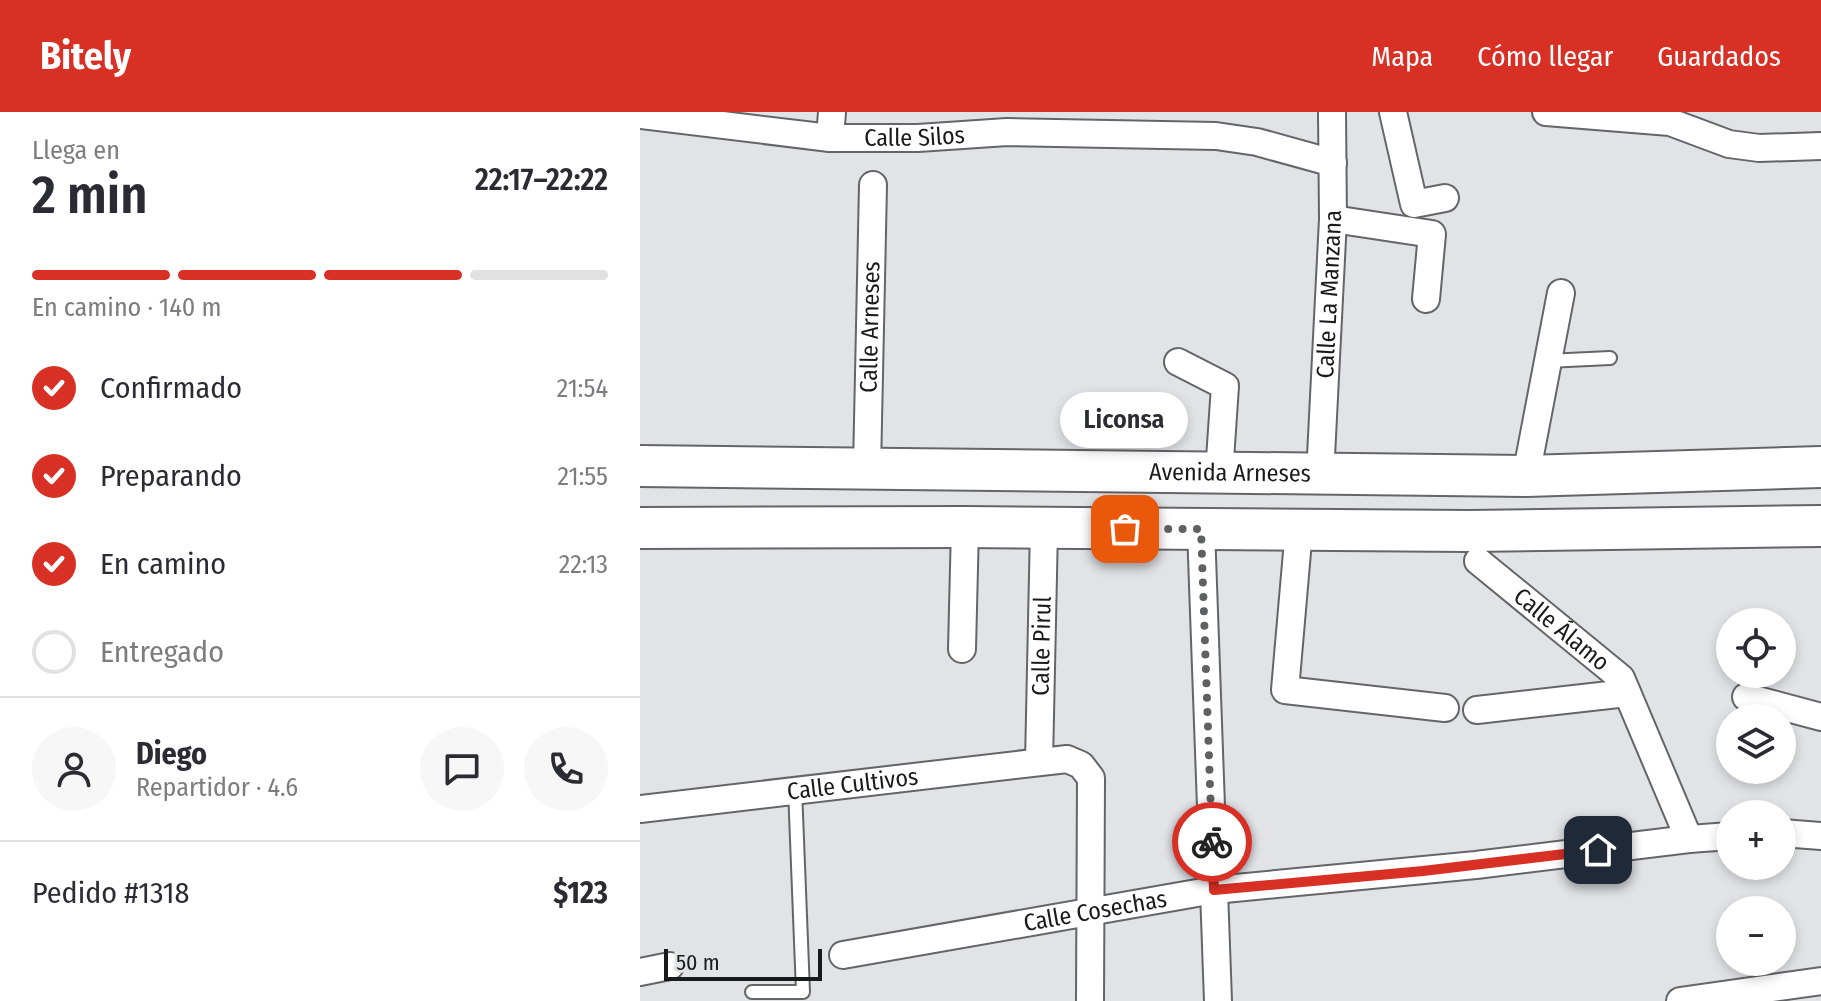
<!DOCTYPE html>
<html lang="es">
<meta charset="utf-8">
<style>
:root{--surface:#fff;--page:#f7f7f7;--text:#2b2b33;--muted:#7c7c81;--line:#e1e1e2;--accent:#d93025}
body{margin:0;font-family:"Fira Sans Condensed",sans-serif;background:var(--page);color:var(--text);height:100vh;display:flex;flex-direction:column;font-size:30px;white-space:nowrap}
*{box-sizing:border-box;margin:0}
p{font-size:26px;color:var(--muted)}
.icon{flex:none;width:44px;height:44px;fill:none;stroke:currentColor;stroke-width:2;stroke-linecap:round;stroke-linejoin:round}
.map{position:relative;flex:1;overflow:hidden}
.panel{display:flex;flex-direction:column;background:var(--surface);width:640px}
.panel>*{flex:none}
.controls{position:absolute;left:1076px;top:496px;display:grid;gap:16px}
.controls a{display:grid;place-items:center;width:80px;height:80px;border-radius:50%;background:var(--surface);box-shadow:0 4px 12px #0003;font-size:40px}
.scale{position:absolute;left:24px;bottom:20px;width:158px;box-sizing:border-box;padding-left:8px;border:4px solid #191a1b;border-top:0;font-size:22px;line-height:28px;white-space:nowrap;color:#191a1b;-webkit-text-stroke:6px #e2e3e7;paint-order:stroke}
.pin{position:absolute;display:grid;place-items:center;width:68px;height:68px;color:#fff;margin:-34px;border-radius:16px;box-shadow:0 4px 12px #0006}
.courier{position:absolute;display:grid;place-items:center;width:80px;height:80px;margin:-40px;border:6px solid #d93025;border-radius:50%;background:#fff;color:#222;box-shadow:0 2px 10px #0007}
.bubble{position:absolute;height:56px;border-radius:28px;background:var(--surface);box-shadow:0 4px 12px #0003;font-size:26px;font-weight:600;line-height:56px;text-align:center}
.headline em{font-style:normal;font-weight:600}
.headline div{display:flex;flex-direction:column-reverse}
.headline{display:flex;align-items:center;justify-content:space-between;height:136px;padding:0 32px}
h1{font-size:52px;font-weight:600;line-height:60px}
.bar{display:grid;grid-template-columns:repeat(4,1fr);gap:12px 8px;align-content:center;height:96px;padding:0 32px}
.bar i{height:10px;border-radius:6px;background:var(--line)}
.bar .selected{background:var(--accent)}
.bar p{grid-column:span 4}
.line{display:flex;align-items:center;gap:20px;padding:0 32px;border-top:2px solid var(--line)}
.line div{flex:1}
.round{display:grid;place-items:center;flex:none;width:84px;height:84px;border-radius:42px;background:var(--page)}
ol{padding:0 32px;list-style:none}
li{display:flex;align-items:center;gap:24px;height:88px}
li p{margin-inline-start:auto}
li .icon{padding:8px;border-radius:50%;background:var(--accent);color:#fff;stroke-width:4}
li:last-child{color:var(--muted)}
li i{width:44px;height:44px;border:4px solid var(--line);border-radius:50%}
header{display:flex;align-items:center;gap:48px;box-sizing:border-box;height:112px;padding:0 40px;background:var(--accent);color:#fff}
header strong{font-size:38px}
nav{display:flex;gap:44px;margin-inline-start:auto;font-size:28px}
main{display:flex;flex:1;min-height:0}
.map>svg:first-child{display:block}
</style>
<header>
<strong>Bitely</strong>
<nav><a>Mapa</a><a>Cómo llegar</a><a>Guardados</a></nav>
</header>
<main>
<section class="panel">
<div class="headline"><div><h1>2 min</h1><p>Llega en</p></div><em>22:17–22:22</em></div>
<div class="bar"><i class="selected"></i><i class="selected"></i><i class="selected"></i><i></i><p>En camino · 140 m</p></div>
<ol>
<li><svg class="icon" aria-label="check" viewBox="0 0 24 24"><path d="M5 12l5 5 9-10"/></svg>Confirmado<p>21:54</p></li>
<li><svg class="icon" aria-label="check" viewBox="0 0 24 24"><path d="M5 12l5 5 9-10"/></svg>Preparando<p>21:55</p></li>
<li><svg class="icon" aria-label="check" viewBox="0 0 24 24"><path d="M5 12l5 5 9-10"/></svg>En camino<p>22:13</p></li>
<li><i></i>Entregado</li>
</ol>
<div class="line" style="height:144px"><a class="round"><svg class="icon" aria-label="person" viewBox="0 0 24 24"><circle cx="12" cy="8" r="4"/><path d="M4 21q1-7 8-7t8 7"/></svg></a><div><b>Diego</b><p>Repartidor · 4.6</p></div><a class="round"><svg class="icon" aria-label="chat" viewBox="0 0 24 24"><path d="M4 5h16v11H9l-5 4z"/></svg></a><a class="round"><svg class="icon" aria-label="phone" viewBox="0 0 24 24"><path d="M5 4h4l2 5-3 2q2 4 5 5l2-3 5 2v4C11 20 4 13 5 4z"/></svg></a></div>
<div class="line" style="height:104px"><div>Pedido #1318</div><b>$123</b></div>
</section>
<div class="map">
<svg width="1181" height="889" viewBox="0 0 1181 889">
<rect width="100%" height="100%" fill="#e2e3e7"/>
<g fill="none" stroke-linecap="round" stroke-linejoin="round">
<g stroke="#646568" stroke-width="16">
<path id="service" d="M 907,249 L 970,246
M 112,880 L 163,880 L 155,677"/>
</g>
<g stroke="#646568" stroke-width="30">
<g id="minor">
<path d="M 753,0 L 774,92 L 805,86"/>
<path d="M 906,0 L 1030,10 L 1089,32 L 1119,36 L 1181,34"/>
<path id="s1" d="M 0,3 L 190,26 L 278,26 L 367,20 L 576,24 L 617,30 L 693,51"/>
<path d="M 190,26 L 192,0"/>
<path d="M 693,107 L 792,122 L 786,187"/>
<path d="M 538,250 L 585,274 L 579,362"/>
<path id="s2" d="M 227,357 L 233,73"/>
<path id="s3" d="M 680,364 L 693,107 L 692,0"/>
<path d="M 886,364 L 921,181"/>
<path d="M 561,417 L 578,889"/>
<path d="M 659,417 L 645,578 L 805,596"/>
<path id="s4" d="M 838,449 L 981,566 L 1049,727"/>
<path d="M 322,537 L 325,415"/>
<path d="M 1106,585 L 1181,605"/>
<path d="M 837,598 L 987,581"/>
<path id="s5" d="M 399,650 L 404,416"/>
<path id="s6" d="M 0,697 L 427,647 L 441,653 L 451,666 L 450,889"/>
<path d="M 1142,721 L 1181,724"/>
<path id="s7" d="M 203,843 L 574,778 L 836,753 L 1049,727 L 1090,724"/>
<path d="M 0,860 L 30,854"/>
<path d="M 1040,889 L 1181,869"/>
</g>
</g>
<g stroke="#646568" stroke-width="44">
<g id="primary">
<path id="s8" d="M 0,354 L 886,364 L 1181,355"/>
<path d="M 0,416 L 325,415 L 829,419 L 1181,414"/>
</g>
</g>
<use href="#service" stroke="#fff" stroke-width="12"/>
<use href="#minor" stroke="#fff" stroke-width="26"/>
<use href="#primary" stroke="#fff" stroke-width="40"/>
</g>
<g fill="none" stroke-linecap="round" stroke-linejoin="round">
<path stroke="#5f6062" stroke-width="8" stroke-dasharray="0 14.4" d="M 485,417 L 561,417 L 572,730"/>
<path stroke="#d93025" stroke-width="10" d="M 572,730 L 574,778 L 783,759 L 958,738"/>
</g>
<g text-anchor="middle" dominant-baseline="central" stroke-width="8" stroke-linejoin="round" paint-order="stroke">
<g font-size="24" fill="#191a1b" stroke="#e2e3e7">
<text stroke="none"><textPath href="#s1" startOffset="276">Calle Silos</textPath></text>
<text stroke="none"><textPath href="#s3" startOffset="182">Calle La Manzana</textPath></text>
<text stroke="none"><textPath href="#s2" startOffset="142">Calle Arneses</textPath></text>
<text stroke="none"><textPath href="#s8" startOffset="590">Avenida Arneses</textPath></text>
<text stroke="none"><textPath href="#s4" startOffset="108">Calle Álamo</textPath></text>
<text stroke="none"><textPath href="#s5" startOffset="116">Calle Pirul</textPath></text>
<text stroke="none"><textPath href="#s6" startOffset="214">Calle Cultivos</textPath></text>
<text stroke="none"><textPath href="#s7" startOffset="256">Calle Cosechas</textPath></text>
</g>
</g>
</svg>
<div class="controls">
<a><svg class="icon" aria-label="locate" viewBox="0 0 24 24"><circle cx="12" cy="12" r="6"/><path d="M12 2v4M12 18v4M2 12h4M18 12h4"/></svg></a>
<a><svg class="icon" aria-label="layers" viewBox="0 0 24 24"><path d="M12 4l9 5-9 5-9-5zM3 14l9 5 9-5"/></svg></a>
<a>+</a>
<a>−</a>
</div>
<div class="scale">50 m</div>
<div class="pin" style="left:485px;top:417px;background:#ea580c"><svg class="icon" aria-label="bag" viewBox="0 0 24 24"><path d="M5 8h14l-1 12H6zM9 8a3 3 0 0 1 6 0"/></svg></div>
<div class="pin" style="left:958px;top:738px;background:#1f2937"><svg class="icon" aria-label="home" viewBox="0 0 24 24"><path d="M3 11l9-7 9 7M6 9v11h12V9"/></svg></div>
<div class="courier" style="left:572px;top:730px"><svg class="icon" aria-label="bike" viewBox="0 0 24 24"><circle cx="6" cy="16" r="4"/><circle cx="18" cy="16" r="4"/><path d="M6 16l4-8h5l3 8M10 8l3 8H6M13 5h3"/></svg></div>
<div class="bubble" style="left:420px;top:280px;width:128px">Liconsa</div>
</div>
</main>
